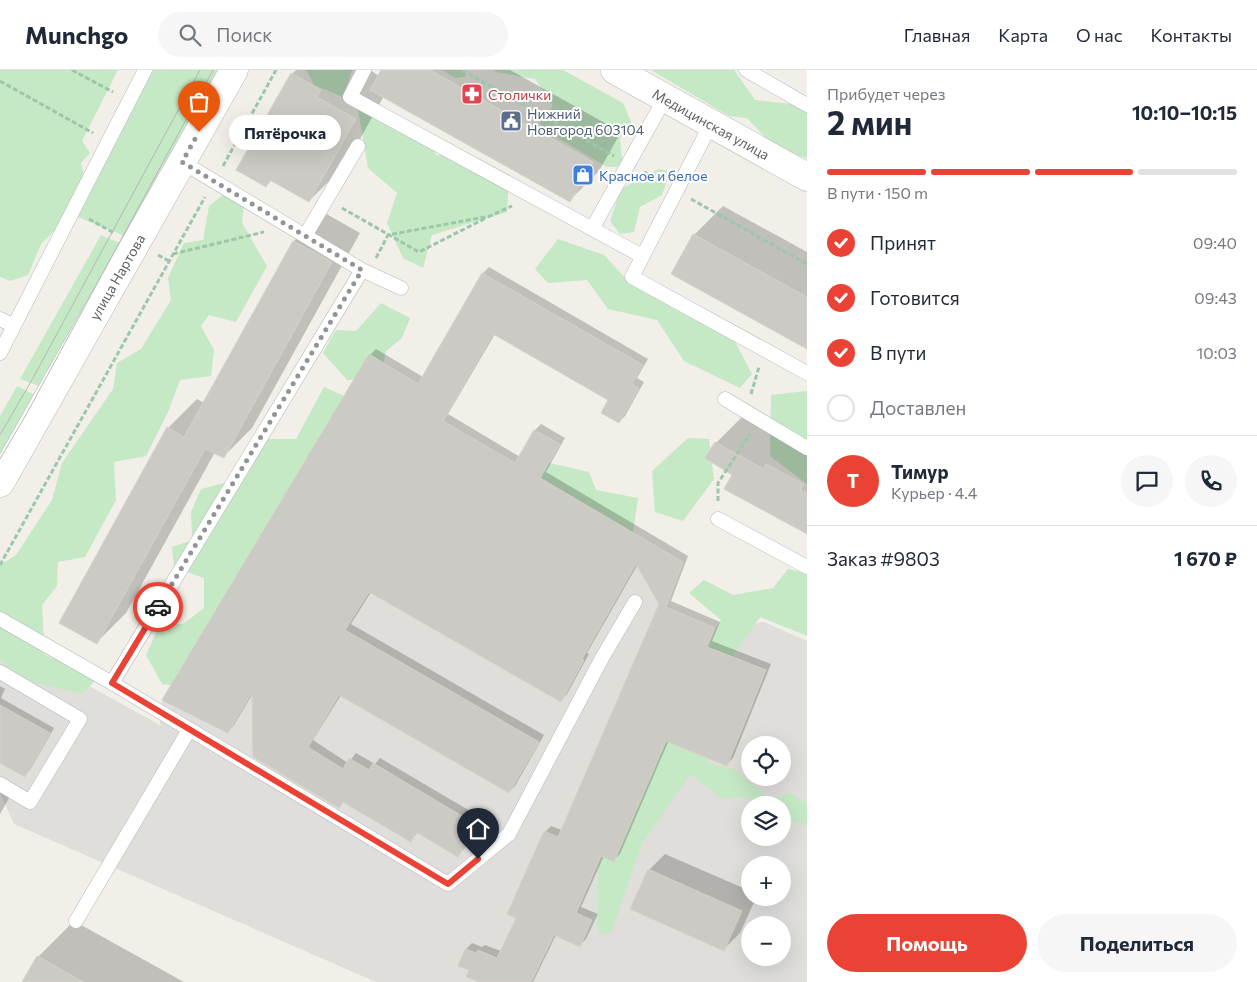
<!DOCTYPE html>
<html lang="ru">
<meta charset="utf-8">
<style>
:root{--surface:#fff;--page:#f6f6f7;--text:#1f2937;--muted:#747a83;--line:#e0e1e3;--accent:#ea4335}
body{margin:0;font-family:Commissioner,sans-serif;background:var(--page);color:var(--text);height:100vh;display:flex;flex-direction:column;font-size:19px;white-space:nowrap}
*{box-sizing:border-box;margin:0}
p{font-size:16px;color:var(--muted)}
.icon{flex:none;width:28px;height:28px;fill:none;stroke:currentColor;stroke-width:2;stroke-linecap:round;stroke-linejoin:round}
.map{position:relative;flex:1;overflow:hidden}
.panel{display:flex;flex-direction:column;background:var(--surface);width:450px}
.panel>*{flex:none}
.fabs{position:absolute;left:741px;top:666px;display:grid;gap:10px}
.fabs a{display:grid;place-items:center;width:50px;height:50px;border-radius:50%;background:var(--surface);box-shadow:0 5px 20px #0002;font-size:25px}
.pin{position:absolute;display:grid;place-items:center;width:42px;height:42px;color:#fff;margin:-51px -21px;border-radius:50% 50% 50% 0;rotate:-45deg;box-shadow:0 0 5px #0007}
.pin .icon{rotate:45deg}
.courier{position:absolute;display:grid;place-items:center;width:50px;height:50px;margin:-25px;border:4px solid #ea4335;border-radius:50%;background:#fff;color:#222;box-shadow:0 1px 6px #0007}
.bubble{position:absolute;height:35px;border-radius:18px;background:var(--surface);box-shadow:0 5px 20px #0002;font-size:16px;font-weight:700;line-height:35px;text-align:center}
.overview em{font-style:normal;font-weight:700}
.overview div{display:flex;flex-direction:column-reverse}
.overview{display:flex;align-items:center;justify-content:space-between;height:85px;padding:0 20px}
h1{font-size:32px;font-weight:700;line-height:38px}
.bar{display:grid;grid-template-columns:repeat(4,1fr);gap:8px 5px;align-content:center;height:60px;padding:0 20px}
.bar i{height:6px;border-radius:4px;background:var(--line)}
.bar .current{background:var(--accent)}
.bar p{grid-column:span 4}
.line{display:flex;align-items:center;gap:12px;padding:0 20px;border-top:1px solid var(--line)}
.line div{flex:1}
.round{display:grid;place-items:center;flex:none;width:52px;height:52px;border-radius:26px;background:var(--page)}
ol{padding:0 20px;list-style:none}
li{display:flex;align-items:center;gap:15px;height:55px}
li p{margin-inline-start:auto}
li .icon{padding:5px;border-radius:50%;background:var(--accent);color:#fff;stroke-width:4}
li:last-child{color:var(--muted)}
li i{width:28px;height:28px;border:2px solid var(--line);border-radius:50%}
.button{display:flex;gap:10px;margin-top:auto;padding:10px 20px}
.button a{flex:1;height:58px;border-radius:30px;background:var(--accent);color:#fff;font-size:20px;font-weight:700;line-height:58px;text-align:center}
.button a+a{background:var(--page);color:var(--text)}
header{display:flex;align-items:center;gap:30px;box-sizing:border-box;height:70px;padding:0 25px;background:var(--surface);border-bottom:1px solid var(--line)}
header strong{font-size:24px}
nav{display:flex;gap:28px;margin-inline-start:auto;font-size:18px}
.search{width:350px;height:45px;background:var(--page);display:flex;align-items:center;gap:12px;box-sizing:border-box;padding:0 18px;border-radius:28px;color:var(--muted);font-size:19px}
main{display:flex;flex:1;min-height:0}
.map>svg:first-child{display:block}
</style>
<header>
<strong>Munchgo</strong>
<div class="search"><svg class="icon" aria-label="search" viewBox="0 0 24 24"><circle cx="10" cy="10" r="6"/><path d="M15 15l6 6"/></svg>Поиск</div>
<nav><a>Главная</a><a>Карта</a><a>О нас</a><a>Контакты</a></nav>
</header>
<main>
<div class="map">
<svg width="807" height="912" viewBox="0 0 807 912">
<rect width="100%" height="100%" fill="#f1efe8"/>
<path fill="#e0deda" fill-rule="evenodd" d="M 369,284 L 410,309 L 402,328 L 438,348 L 683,492 L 666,537 L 715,558 L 764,552 L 807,571 L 807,912 L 376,912 L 14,754 L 0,723 L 0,567 L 160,655 L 162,630 ZM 750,675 L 782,675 L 782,708 L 750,708 ZM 750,735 L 782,735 L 782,768 L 750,768 ZM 750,795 L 782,795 L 782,828 L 750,828 ZM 750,855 L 782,855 L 782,888 L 750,888 Z"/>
<path fill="#c5e8c5" d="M 0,0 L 118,0 L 82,71 L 90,83 L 81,93 L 84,105 L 67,148 L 41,174 L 28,205 L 10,211 L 0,207 Z
M 153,0 L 218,0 L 127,167 L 78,147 Z
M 306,0 L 352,0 L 343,27 L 314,15 Z
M 442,0 L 466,0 L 465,7 L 455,8 Z
M 493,0 L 563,0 L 623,33 L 632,54 L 620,68 L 623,97 L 607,97 L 559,69 L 539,53 L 553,36 L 535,9 L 496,2 Z
M 651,0 L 734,0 L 755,30 L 800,35 L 807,38 L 807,88 L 778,81 L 747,48 L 729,46 Z
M 375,32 L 428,63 L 436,85 L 470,87 L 509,108 L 507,142 L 432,165 L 423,198 L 403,188 L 387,153 L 397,123 L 368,98 L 358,40 Z
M 659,99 L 670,101 L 662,125 L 640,137 L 634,162 L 620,164 L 610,151 L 621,119 Z
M 225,123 L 244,134 L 242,153 L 267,196 L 236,252 L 209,245 L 201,256 L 214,280 L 211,306 L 180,310 L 168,342 L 146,386 L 114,392 L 116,430 L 85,487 L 58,492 L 57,516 L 42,535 L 45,585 L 81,598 L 95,611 L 81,624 L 22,609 L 0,590 L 0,495 L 16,485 L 52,430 L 62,393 L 113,319 L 117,293 L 141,279 L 171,230 L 168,208 L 184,173 L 203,170 L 209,136 Z
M 101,165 L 124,175 L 44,318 L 20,309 Z
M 558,169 L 604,185 L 629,212 L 675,223 L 687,244 L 724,251 L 752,304 L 740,318 L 684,291 L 657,250 L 608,239 L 587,210 L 548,213 L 535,199 Z
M 381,233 L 410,248 L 402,268 L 386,281 L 380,309 L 347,310 L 323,283 L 336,260 L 356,261 Z
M 17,316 L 39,327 L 0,394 L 0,346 Z
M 324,317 L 349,328 L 183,617 L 162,614 L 146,585 L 160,554 L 183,554 L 204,538 L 204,508 L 174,497 L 172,477 L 192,470 L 191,442 L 201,419 L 224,413 L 264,369 L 296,369 Z
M 807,321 L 807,414 L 770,386 L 771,325 Z
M 688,368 L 709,369 L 714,409 L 683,451 L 655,442 L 652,401 Z
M 532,389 L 589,402 L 596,420 L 638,428 L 631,476 L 521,410 Z
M 788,499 L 807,503 L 807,566 L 760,547 L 719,605 L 727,635 L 708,693 L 734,699 L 770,729 L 791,723 L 807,733 L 807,757 L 800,753 L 783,750 L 782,735 L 758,735 L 749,727 L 721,728 L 690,704 L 642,774 L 611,863 L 598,864 L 598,796 L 647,706 L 660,658 L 721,550 L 689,523 L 704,510 L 733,525 L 773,518 Z"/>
<path fill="#0003" d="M 296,0 L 370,0 L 379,6 L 382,0 L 510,0 L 621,62 L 599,101 L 570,130 L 384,26 L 346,94 L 309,131 L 272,110 L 266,116 L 292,4 Z
M 723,136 L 807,182 L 807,278 L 694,165 Z
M 323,142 L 360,163 L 252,358 L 223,387 L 215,382 L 126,543 L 97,572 L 168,358 L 197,329 L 204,333 L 294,171 Z
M 489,197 L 648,289 L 637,308 L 644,312 L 625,346 L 619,352 L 610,330 L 495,264 L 448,344 L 520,387 L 535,360 L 541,354 L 565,368 L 546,402 L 688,486 L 671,531 L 720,552 L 712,571 L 771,594 L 733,688 L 727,694 L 669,670 L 620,784 L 614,790 L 604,786 L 581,837 L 598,844 L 586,869 L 580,875 L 556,865 L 533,912 L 483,912 L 470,900 L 466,879 L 472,873 L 482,877 L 485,875 L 501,881 L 517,848 L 545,762 L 551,756 L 562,760 L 661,534 L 638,494 L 587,583 L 589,584 L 567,624 L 561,630 L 371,522 L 351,554 L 544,665 L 515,716 L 509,722 L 341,625 L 313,670 L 348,693 L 356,683 L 375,694 L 380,688 L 482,748 L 464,779 L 458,785 L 418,762 L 411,770 L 344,731 L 253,623 L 234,655 L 228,662 L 370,285 L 376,279 L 423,307 L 483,203 Z
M 744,345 L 807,373 L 807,464 L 733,405 L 716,373 Z
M 0,616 L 5,619 L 1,628 L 54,658 L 30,700 L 25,705 L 0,691 Z
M 0,714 L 13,721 L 0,744 Z
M 665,784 L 750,821 L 750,828 L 756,828 L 740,863 L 724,879 L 649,800 Z
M 74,851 L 184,912 L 24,912 L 38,887 Z"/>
<path fill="#cccac5" stroke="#d6d1c6" d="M 381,0 L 430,0 L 593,92 L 570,132 L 370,20 Z
M 291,3 L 321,20 L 317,27 L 356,49 L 309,132 L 270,110 L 266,117 L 236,100 Z
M 693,164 L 807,227 L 807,279 L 671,204 Z
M 293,171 L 332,192 L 224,388 L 205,379 L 97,574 L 59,553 L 167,357 L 184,367 Z
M 482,203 L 643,295 L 632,314 L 639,318 L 619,353 L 601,343 L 608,330 L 493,264 L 443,351 L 515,393 L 534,360 L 560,374 L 540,408 L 683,492 L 666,537 L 715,558 L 707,577 L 766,600 L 727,696 L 666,671 L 614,792 L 601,786 L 576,843 L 592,850 L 580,877 L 554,865 L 531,912 L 480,912 L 466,907 L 469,900 L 458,896 L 465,879 L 476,883 L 478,880 L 497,888 L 516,848 L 507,844 L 544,761 L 558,767 L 659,534 L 636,494 L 582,589 L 584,590 L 561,632 L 369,522 L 345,560 L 539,672 L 509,723 L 339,625 L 308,677 L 343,699 L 349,688 L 369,700 L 373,693 L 477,755 L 458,787 L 416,762 L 411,772 L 343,732 L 339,738 L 253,687 L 252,622 L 228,663 L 162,630 L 369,284 L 418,314 Z
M 715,372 L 764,399 L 766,394 L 804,414 L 800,420 L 807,423 L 807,464 L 724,419 L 732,405 L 705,388 Z
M 0,635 L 50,663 L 25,707 L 0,693 Z
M 648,799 L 742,841 L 724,881 L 630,839 Z
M 37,886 L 83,912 L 22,912 Z"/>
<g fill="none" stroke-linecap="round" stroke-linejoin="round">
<g stroke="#b5b8bc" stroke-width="15">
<path id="service" d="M 364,0 L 350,27 L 642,186
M 746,0 L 807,35
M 711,54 L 632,207 L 807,303
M 182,92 L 362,200 L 401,218
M 592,159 L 665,28
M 305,166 L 358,76
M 0,249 L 14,256
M 0,283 L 145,0
M 725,329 L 807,378
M 718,449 L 807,497
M 0,549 L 112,613 L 448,814 L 509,764 L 602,588 L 635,532
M 0,602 L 80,649 L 30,732 L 0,714
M 112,613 L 362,200
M 76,851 L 189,660"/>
</g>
<g stroke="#b5b8bc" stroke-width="29">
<path id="minor" d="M 615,0 L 807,107"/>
</g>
<g stroke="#b5b8bc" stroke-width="29">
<path id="tertiary" d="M 0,413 L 234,0"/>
</g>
<path stroke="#9cc7a9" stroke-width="3" stroke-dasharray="5 2.5" stroke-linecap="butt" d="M 72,0 L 113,22
M 462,0 L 614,86
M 0,11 L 93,63
M 223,96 L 276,0
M 644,102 L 662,113
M 691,129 L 807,194
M 342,138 L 419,182 L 486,148
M 89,149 L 114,163
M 173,184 L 264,162
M 158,185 L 169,191
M 376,188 L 388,165 L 490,146 L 512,136
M 751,324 L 759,297
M 718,431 L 718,413 L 750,364
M 0,495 L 205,127"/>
<use href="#service" stroke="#fff" stroke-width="14"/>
<use href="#minor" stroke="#fff" stroke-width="28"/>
<use href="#tertiary" stroke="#fff" stroke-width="28"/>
<path stroke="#b6b7b8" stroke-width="1" d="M 0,365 L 33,308 L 200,0
M 0,389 L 27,343 L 213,0"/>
</g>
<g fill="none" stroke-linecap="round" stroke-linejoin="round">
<path stroke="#929495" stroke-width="5" stroke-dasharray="0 9" d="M 158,537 L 362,200 L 182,92 L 199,62"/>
<path stroke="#ea4335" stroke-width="6" d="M 158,537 L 112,613 L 448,814 L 478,789"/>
</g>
<defs>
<g id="pharmacy-square" transform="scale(1.125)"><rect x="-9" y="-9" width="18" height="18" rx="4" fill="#e0444e" stroke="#fff"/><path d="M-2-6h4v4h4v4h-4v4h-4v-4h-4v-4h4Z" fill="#fff"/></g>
<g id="civic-square" transform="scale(1.125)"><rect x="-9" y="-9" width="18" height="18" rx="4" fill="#5c6f8a" stroke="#fff"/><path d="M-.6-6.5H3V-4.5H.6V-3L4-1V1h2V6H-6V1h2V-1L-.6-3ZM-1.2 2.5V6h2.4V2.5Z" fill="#fff"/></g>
<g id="shop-square" transform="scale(1.125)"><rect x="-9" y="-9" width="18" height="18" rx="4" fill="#3f7fe0" stroke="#fff"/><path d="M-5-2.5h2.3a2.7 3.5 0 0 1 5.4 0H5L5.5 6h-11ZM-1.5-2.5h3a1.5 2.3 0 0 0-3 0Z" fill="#fff"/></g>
</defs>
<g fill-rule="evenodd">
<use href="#pharmacy-square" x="472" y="24"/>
<use href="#civic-square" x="511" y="51"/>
<use href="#shop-square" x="583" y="105"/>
</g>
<g text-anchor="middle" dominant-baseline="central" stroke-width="4" stroke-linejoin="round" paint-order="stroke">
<g font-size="14" fill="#be3a42" stroke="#fff" text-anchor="start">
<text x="488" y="24">Столички</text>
</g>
<g font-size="14" fill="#4e5e75" stroke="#fff" text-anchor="start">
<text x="527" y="43">Нижний<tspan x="527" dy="16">Новгород 603104</tspan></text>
</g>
<g font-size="14" fill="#5f6368" stroke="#fff">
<text transform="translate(711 54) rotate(29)">Медицинская улица</text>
<text transform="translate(117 207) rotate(-60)">улица Нартова</text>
</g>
<g font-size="14" fill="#366cbe" stroke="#fff" text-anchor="start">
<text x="599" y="105">Красное и белое</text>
</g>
</g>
</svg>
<div class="fabs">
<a><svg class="icon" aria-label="locate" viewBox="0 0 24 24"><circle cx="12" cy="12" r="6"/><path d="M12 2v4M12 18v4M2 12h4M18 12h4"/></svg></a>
<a><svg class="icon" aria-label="layers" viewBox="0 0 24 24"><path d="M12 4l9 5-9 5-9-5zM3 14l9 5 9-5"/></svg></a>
<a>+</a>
<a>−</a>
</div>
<div class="pin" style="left:199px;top:62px;background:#ea580c"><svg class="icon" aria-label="bag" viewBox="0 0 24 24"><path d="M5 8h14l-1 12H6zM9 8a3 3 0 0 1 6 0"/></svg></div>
<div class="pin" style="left:478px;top:789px;background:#1f2937"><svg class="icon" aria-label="home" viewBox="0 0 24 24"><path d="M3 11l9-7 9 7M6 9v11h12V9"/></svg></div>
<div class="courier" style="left:158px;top:537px"><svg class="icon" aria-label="car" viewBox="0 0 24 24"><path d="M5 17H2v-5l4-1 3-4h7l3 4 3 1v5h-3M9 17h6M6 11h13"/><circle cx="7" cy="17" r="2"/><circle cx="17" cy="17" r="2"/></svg></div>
<div class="bubble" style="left:229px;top:45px;width:112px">Пятёрочка</div>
</div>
<section class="panel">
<div class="overview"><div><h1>2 мин</h1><p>Прибудет через</p></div><em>10:10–10:15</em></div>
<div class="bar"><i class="current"></i><i class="current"></i><i class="current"></i><i></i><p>В пути · 150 m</p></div>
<ol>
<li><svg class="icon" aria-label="check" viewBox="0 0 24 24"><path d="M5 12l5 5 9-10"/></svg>Принят<p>09:40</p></li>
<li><svg class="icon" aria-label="check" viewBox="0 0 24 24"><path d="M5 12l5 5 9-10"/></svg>Готовится<p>09:43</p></li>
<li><svg class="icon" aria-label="check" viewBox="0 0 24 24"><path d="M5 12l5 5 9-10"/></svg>В пути<p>10:03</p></li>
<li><i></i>Доставлен</li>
</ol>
<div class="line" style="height:90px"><b class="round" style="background:var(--accent);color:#fff">Т</b><div><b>Тимур</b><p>Курьер · 4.4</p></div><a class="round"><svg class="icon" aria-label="chat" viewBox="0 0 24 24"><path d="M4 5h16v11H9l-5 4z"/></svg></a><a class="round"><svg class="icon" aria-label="phone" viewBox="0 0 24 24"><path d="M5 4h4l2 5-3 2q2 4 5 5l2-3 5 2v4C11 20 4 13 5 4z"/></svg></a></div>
<div class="line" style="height:65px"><div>Заказ #9803</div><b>1 670 ₽</b></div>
<div class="button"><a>Помощь</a><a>Поделиться</a></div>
</section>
</main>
